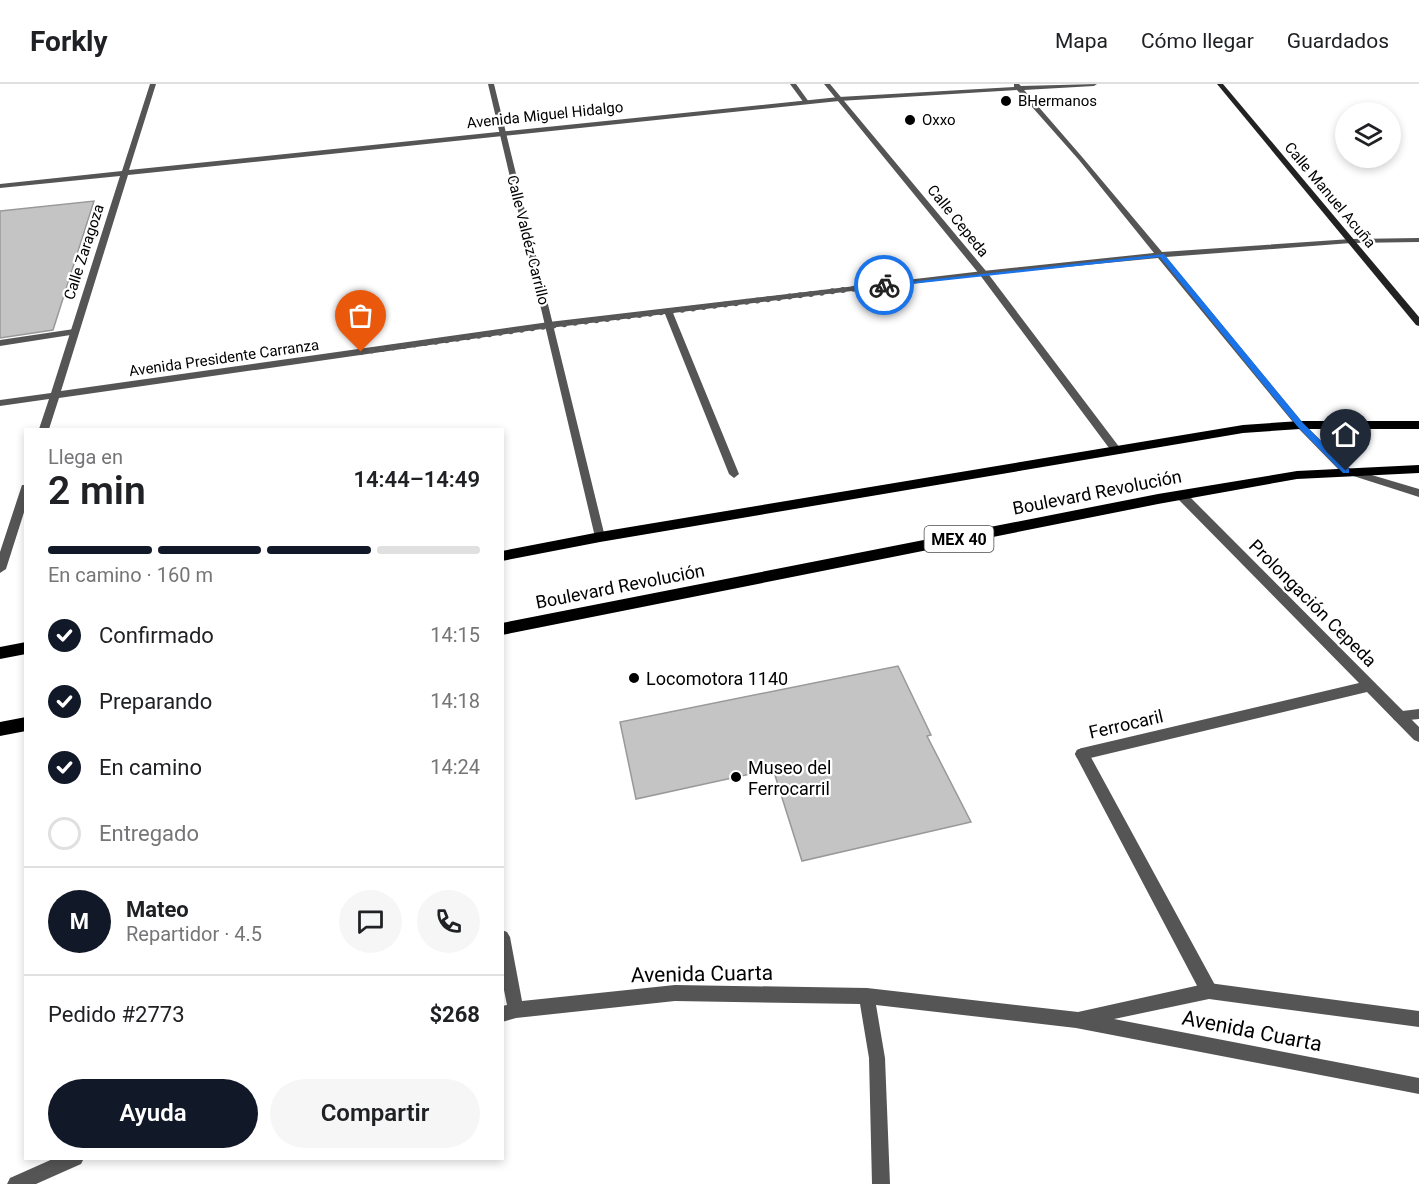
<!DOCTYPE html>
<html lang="es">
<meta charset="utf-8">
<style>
:root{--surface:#fff;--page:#f6f6f6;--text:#202124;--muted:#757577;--line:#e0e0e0;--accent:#111827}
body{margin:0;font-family:Roboto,sans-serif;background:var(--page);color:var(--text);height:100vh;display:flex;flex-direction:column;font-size:22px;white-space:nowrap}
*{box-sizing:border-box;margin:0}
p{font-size:20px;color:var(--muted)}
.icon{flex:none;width:33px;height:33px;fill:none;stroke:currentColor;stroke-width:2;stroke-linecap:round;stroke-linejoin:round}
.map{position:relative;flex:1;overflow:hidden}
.panel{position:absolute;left:24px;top:344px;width:480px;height:732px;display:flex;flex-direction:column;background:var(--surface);border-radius:0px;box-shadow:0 3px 9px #0003}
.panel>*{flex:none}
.fabs{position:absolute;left:1335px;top:18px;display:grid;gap:12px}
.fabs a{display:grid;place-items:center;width:66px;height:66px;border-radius:50%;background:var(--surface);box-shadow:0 3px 9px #0003;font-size:30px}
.pin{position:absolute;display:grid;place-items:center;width:51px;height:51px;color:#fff;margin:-62px -26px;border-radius:50% 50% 50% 0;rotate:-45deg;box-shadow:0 0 6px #0007}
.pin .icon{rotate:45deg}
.courier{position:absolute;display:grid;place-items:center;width:60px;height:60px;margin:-30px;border:4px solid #1a73e8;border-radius:50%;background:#fff;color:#222;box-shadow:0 2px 8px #0007}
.headline em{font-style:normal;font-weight:600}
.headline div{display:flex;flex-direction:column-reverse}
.headline{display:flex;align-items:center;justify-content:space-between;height:102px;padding:0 24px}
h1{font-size:39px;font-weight:600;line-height:45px}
.bar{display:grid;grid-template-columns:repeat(4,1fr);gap:9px 6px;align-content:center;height:72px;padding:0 24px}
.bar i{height:8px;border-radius:4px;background:var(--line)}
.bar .active{background:var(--accent)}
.bar p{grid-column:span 4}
.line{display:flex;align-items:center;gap:15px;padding:0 24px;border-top:2px solid var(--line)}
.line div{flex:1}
.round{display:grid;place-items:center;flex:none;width:63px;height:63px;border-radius:32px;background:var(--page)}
ol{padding:0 24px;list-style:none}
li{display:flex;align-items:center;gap:18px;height:66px}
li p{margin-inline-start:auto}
li .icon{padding:6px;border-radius:50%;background:var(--accent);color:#fff;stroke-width:4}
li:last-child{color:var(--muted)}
li i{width:33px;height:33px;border:3px solid var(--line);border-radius:50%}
.button{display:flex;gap:12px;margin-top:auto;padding:12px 24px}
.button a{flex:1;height:69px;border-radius:36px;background:var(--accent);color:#fff;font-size:24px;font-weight:600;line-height:69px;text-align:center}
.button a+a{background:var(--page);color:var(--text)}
header{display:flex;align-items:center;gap:36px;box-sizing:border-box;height:84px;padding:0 30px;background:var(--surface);border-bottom:2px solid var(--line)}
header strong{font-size:28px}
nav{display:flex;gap:33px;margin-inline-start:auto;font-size:21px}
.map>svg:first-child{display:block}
</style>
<header>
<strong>Forkly</strong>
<nav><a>Mapa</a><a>Cómo llegar</a><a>Guardados</a></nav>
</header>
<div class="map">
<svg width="1419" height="1100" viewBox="0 0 1419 1100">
<rect width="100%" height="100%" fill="#fff"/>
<path fill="#c4c4c4" stroke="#999" stroke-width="1.5" d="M 94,117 L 53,246 L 0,254 L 0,127 Z
M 898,582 L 931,651 L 927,652 L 971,738 L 802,777 L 773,685 L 636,715 L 620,638 Z"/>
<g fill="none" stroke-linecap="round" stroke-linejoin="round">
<path fill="#555" fill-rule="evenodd" d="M 74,245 L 78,248 L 77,250 L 0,262 L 0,256 Z
M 1348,384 L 1419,405 L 1419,413 L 1344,389 L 1343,387 L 1344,385 Z
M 1419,625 L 1419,635 L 1399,637 L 1394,636 L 1393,632 L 1394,628 Z"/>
<path fill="#555" fill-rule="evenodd" d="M 488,0 L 494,0 L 605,453 L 600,457 L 595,453 Z
M 790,0 L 796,0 L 809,18 L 808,19 L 804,19 Z
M 824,0 L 830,0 L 986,187 L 1120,364 L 1120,368 L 1112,368 L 980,191 Z
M 1082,664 L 1087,666 L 1215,901 L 1217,907 L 1215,913 L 1209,915 L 1203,913 L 1077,674 L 1075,670 L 1077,666 Z"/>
<path fill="#555" fill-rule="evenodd" d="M 150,0 L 156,0 L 129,86 L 839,13 L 1014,3 L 1014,0 L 1019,0 L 1021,2 L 1097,0 L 1094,2 L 1024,6 L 1083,74 L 1162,168 L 1351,155 L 1419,154 L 1419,158 L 1351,159 L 1166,173 L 1303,339 L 1350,385 L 1351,387 L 1350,389 L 1342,389 L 1297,343 L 1158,174 L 983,191 L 673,229 L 739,390 L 734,394 L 729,390 L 665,230 L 549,244 L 59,314 L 49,345 L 39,345 L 49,315 L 0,322 L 0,316 L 51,309 L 120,92 L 0,104 L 0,100 L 122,87 ZM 1017,6 L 1079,76 L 1154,169 L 983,187 L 549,238 L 61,307 L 128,91 L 839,17 Z
M 22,401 L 26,401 L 26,422 L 6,485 L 0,489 L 0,468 Z
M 1182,408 L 1186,409 L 1419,643 L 1419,658 L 1414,656 L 1367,608 L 1082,676 L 1077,674 L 1075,670 L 1077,666 L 1082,664 L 1359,599 L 1178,415 L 1177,412 Z
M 502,846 L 507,848 L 510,853 L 522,917 L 675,901 L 867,904 L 1078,928 L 1209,899 L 1419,927 L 1419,943 L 1209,915 L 1114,935 L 1419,994 L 1419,1010 L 1076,944 L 876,921 L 885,974 L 890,1100 L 872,1100 L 869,974 L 860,920 L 675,917 L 516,934 L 502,938 L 502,922 L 507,921 L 502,896 Z
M 55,1074 L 84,1074 L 81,1080 L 36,1100 L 7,1100 L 10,1094 Z"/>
<path fill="#222" fill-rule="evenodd" d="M 1217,0 L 1223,0 L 1419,233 L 1419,242 L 1416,241 Z"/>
<path fill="#000" fill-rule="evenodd" d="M 1300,337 L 1419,337 L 1419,345 L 1300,345 L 1243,349 L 600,458 L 502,477 L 502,467 L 600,448 L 1243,341 Z
M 1419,381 L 1419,389 L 1297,395 L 1158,420 L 502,551 L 502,539 L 1158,410 L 1297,387 Z
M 26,558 L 26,570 L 0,575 L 0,563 Z
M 26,633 L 26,647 L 0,652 L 0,638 Z"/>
</g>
<path fill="#1a73e8" d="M 1164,170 L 1303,339 L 1349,385 L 1349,389 L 1343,389 L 1297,342 L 1160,173 L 884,203 L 881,201 Z"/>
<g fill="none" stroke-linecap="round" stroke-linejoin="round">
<path stroke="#595959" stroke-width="6" stroke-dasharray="0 10.8" d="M 361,268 L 549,242 L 884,201"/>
</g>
<g fill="#000" stroke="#fff" stroke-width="2">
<circle cx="1006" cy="17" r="6"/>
<circle cx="910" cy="36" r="6"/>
<circle cx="634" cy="594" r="6"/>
<circle cx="736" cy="693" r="6"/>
</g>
<g text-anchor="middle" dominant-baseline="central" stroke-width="4.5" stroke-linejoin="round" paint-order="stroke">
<g font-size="15" fill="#000" stroke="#fff" text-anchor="start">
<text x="1018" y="17">BHermanos</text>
<text x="922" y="36">Oxxo</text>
</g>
<g font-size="15" fill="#000" stroke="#fff">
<text transform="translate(545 31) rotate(-6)">Avenida Miguel Hidalgo</text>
<text transform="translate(1330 111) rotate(50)">Calle Manuel Acuña</text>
<text transform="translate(958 137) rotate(51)">Calle Cepeda</text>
<text transform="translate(528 156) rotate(76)">Calle Valdéz Carrillo</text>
<text transform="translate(84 168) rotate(-72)">Calle Zaragoza</text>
<text transform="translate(224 274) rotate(-8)">Avenida Presidente Carranza</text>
</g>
<rect fill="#fff" stroke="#4c4c4c" stroke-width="1.5" x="924.5" y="442" width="69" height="26" rx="4.5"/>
<g font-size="16" font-weight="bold" fill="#000">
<text x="959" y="455">MEX 40</text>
</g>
<g font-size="18" fill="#000" stroke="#fff">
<text transform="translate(1097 408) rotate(-11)">Boulevard Revolución</text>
<text transform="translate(620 502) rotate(-11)">Boulevard Revolución</text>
<text transform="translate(1313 519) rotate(45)">Prolongación Cepeda</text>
<text transform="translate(1126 640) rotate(-13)">Ferrocaril</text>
</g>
<g font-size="18" fill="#000" stroke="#fff" text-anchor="start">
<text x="646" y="594">Locomotora 1140</text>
<text x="748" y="683">Museo del<tspan x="748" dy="21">Ferrocarril</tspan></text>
</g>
<g font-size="21" fill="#000" stroke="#fff">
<text transform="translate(702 890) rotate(-1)">Avenida Cuarta</text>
<text transform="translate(1252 947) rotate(11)">Avenida Cuarta</text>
</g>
</g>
</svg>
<div class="fabs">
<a><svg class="icon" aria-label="layers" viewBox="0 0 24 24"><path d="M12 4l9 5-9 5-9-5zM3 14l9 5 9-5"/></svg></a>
</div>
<div class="pin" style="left:361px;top:268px;background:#ea580c"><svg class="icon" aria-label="bag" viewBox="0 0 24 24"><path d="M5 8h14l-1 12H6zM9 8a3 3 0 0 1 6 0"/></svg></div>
<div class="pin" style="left:1346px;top:387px;background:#1f2937"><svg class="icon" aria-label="home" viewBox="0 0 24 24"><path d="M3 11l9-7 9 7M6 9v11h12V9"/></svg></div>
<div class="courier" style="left:884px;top:201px"><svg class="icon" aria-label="bike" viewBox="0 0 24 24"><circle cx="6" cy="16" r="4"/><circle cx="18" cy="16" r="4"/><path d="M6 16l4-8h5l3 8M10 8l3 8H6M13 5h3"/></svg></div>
<section class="panel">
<div class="headline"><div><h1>2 min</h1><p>Llega en</p></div><em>14:44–14:49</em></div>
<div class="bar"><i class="active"></i><i class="active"></i><i class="active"></i><i></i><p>En camino · 160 m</p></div>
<ol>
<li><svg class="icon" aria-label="check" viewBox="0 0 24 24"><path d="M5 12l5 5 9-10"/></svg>Confirmado<p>14:15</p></li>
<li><svg class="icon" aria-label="check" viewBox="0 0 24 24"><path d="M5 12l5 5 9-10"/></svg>Preparando<p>14:18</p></li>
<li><svg class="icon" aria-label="check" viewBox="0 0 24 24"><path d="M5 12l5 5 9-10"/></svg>En camino<p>14:24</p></li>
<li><i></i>Entregado</li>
</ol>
<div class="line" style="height:108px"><b class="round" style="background:var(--accent);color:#fff">M</b><div><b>Mateo</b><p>Repartidor · 4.5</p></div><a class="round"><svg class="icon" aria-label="chat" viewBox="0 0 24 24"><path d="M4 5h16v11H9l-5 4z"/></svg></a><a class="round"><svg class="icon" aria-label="phone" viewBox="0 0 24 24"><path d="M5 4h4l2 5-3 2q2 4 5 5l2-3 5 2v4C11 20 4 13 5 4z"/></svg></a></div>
<div class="line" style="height:78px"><div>Pedido #2773</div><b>$268</b></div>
<div class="button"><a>Ayuda</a><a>Compartir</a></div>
</section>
</div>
